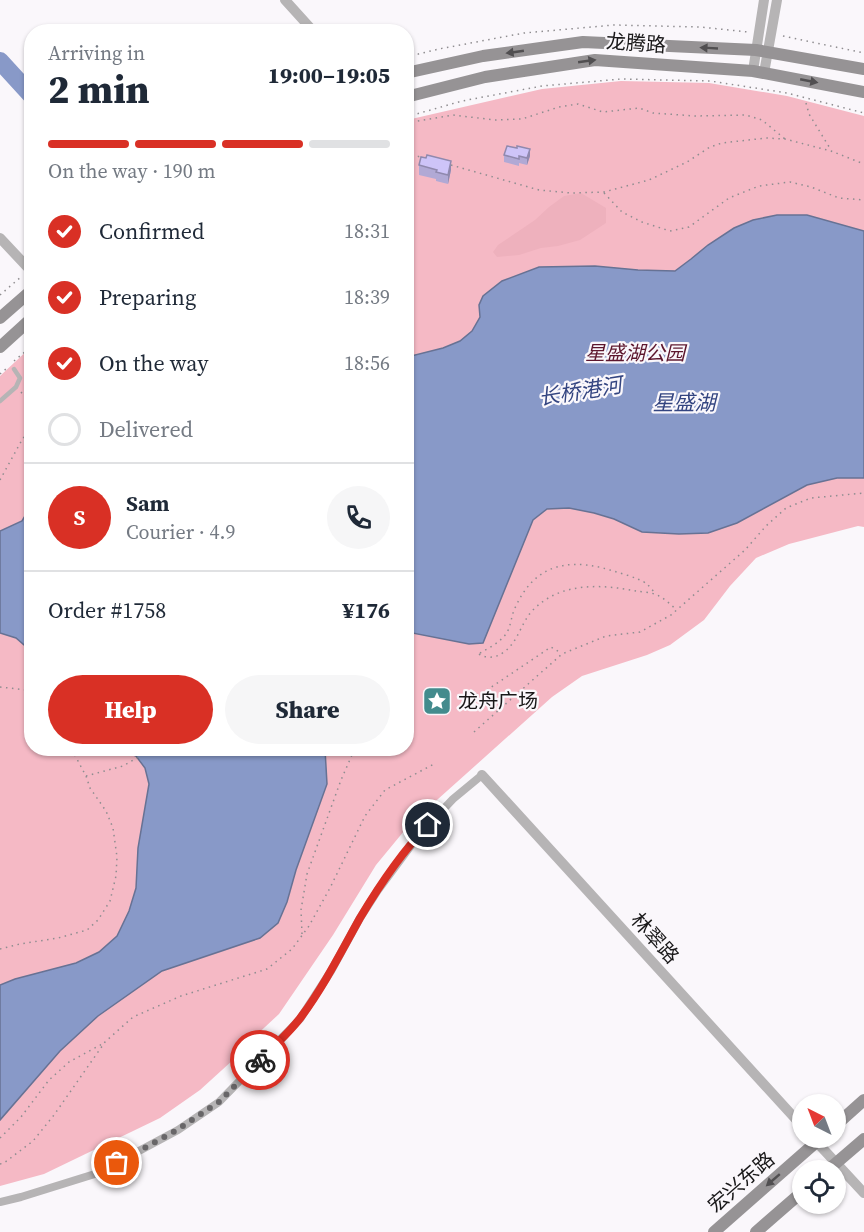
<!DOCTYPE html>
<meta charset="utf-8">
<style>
:root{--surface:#fff;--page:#f6f6f7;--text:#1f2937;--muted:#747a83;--line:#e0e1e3;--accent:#d93025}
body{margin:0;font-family:"Source Serif 4","Noto Sans SC",serif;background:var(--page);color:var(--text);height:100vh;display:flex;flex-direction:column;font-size:22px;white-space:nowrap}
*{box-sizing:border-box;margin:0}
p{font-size:20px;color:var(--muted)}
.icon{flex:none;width:33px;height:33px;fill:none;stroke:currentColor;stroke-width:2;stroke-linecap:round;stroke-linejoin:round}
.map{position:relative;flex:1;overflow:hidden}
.drawer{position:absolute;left:24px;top:24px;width:390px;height:732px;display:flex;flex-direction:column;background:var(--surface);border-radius:24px;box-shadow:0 2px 4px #0004}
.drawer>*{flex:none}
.needle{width:39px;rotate:318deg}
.buttons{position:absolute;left:792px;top:1094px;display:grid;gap:12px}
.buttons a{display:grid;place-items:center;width:54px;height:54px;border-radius:50%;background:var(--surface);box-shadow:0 2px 4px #0004;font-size:30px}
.pin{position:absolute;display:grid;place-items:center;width:51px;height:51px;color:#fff;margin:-26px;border:3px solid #fff;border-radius:50%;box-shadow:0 2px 6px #0007}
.courier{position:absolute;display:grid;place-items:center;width:60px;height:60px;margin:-30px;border:4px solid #d93025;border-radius:50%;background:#fff;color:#222;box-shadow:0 2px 8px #0007}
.head em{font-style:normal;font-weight:800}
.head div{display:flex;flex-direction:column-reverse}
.head{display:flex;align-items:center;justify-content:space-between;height:102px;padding:0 24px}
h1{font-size:39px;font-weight:800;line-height:45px}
.bar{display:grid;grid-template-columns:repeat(4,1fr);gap:9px 6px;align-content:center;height:72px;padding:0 24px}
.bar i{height:8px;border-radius:4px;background:var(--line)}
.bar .current{background:var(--accent)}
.bar p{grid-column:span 4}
.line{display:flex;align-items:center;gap:15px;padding:0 24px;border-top:2px solid var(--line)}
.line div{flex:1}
.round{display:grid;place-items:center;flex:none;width:63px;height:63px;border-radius:32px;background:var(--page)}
ol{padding:0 24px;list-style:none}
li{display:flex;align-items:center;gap:18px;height:66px}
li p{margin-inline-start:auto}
li .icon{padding:6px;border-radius:50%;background:var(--accent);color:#fff;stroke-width:4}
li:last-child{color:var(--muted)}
li i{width:33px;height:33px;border:3px solid var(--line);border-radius:50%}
.primary-button{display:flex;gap:12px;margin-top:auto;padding:12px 24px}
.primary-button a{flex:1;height:69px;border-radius:36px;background:var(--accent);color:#fff;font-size:24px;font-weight:800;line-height:69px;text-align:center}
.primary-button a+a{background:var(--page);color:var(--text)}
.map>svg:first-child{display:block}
</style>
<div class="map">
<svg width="864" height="1232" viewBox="0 0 864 1232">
<rect width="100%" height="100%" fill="#faf7fb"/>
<path fill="#f5b9c5" d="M 621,81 L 709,83 L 787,96 L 864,116 L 864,527 L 858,526 L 789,544 L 756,558 L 730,586 L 704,620 L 670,645 L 647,655 L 582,676 L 552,697 L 409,825 L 376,865 L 333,935 L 279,1014 L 237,1053 L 233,1060 L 200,1090 L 160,1118 L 44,1174 L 0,1186 L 0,376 L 31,347 L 32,748 L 406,748 L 407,120 L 542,89 Z"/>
<path fill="#eeb1bd" d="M 581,193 L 606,208 L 606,223 L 580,240 L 558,246 L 541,248 L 519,255 L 497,257 L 493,252 L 498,245 L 535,220 L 549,207 L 564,196 Z"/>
<path fill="#8899c8" stroke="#677294" stroke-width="1.5" d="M 777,215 L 807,215 L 864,231 L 864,478 L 837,478 L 807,485 L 737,523 L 708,533 L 679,534 L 642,532 L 614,519 L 594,513 L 569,508 L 547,509 L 533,520 L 483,643 L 469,644 L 407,632 L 407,357 L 443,348 L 460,341 L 472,331 L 480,317 L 479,305 L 483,296 L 502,281 L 539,267 L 595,266 L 638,270 L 675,271 L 691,259 L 708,245 L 734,228 L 753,220 Z
M 31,506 L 32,651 L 31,651 L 16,638 L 0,633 L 0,531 L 22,521 Z
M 119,749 L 325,749 L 327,784 L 296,870 L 287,902 L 278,923 L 260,938 L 162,971 L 98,1016 L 60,1051 L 0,1120 L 0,985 L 15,979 L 76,963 L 99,952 L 117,936 L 129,911 L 136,888 L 138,848 L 149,784 L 145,768 L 136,756 Z"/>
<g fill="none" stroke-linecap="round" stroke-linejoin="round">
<path stroke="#8899c8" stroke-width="18" d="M 0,61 L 32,96"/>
<path stroke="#8f8d90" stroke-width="1.5" stroke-dasharray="1.5 4.5" stroke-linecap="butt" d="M 783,36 L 864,53
M 406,57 L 439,49 L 524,33 L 614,25 L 700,27 L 748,32
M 806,103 L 809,114 L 831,150
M 406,117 L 462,101 L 542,86 L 621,79 L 710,81 L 787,93 L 864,113
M 406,123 L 453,115 L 495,120 L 522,119 L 559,107 L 578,104 L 603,112 L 639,108 L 653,113 L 695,116 L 746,115 L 762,120 L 785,139
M 406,154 L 421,157
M 451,165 L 539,190 L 571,193 L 604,192 L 649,180 L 687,162 L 710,147 L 722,143 L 766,138 L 785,139 L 831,151 L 864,164
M 604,193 L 622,212 L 642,222 L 670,231 L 689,227 L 729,198 L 759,186 L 790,182 L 811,187 L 839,198 L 864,200
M 0,295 L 22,276
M 14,361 L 32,346
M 0,374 L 6,369
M 21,392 L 32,406
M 0,480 L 23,438 L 32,431
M 480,653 C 489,648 499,643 506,634 C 511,627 511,616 515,608 C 533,568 562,558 603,568 C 613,571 640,578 647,584 C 650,587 653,591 656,594
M 479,654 C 487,659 496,658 504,652 C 518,642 521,623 532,611 C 559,582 601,584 636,591 C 643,592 652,592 659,596 C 665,599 671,605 677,610
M 0,687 L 27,690 L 32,693
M 470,695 L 481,694 L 551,647 L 561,653
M 474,732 L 562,654 L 606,636 L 640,632 L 671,615 L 745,550 L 766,526 L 786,508 L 811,498 L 864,493
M 86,776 L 123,766 L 154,748
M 302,934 L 301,910 L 307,874 L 341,780 L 355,748
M 0,949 L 20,944 L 58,938 L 87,930 L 98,920 L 110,901 L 116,876 L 117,857 L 113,828 L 106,811 L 90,788 L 86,776 L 71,748
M 0,1138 L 21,1117 L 49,1080 L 69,1062 L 104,1043
M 0,1164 L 4,1163 L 33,1141 L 54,1115 L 105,1042 L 133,1017 L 181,996 L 267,969 L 292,949 L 309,926 L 330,888 L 365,816 L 385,790 L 434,764"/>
<path stroke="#b6b4b5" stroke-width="4.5" d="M 0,401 L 16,387 L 20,378 L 14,369"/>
<path stroke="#b6b4b5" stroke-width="8" d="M 0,1202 L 21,1197 L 98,1173 L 178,1130 L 219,1102 L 300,1019 L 331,971 L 360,918 L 378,890 L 418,836 L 453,799 L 482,775"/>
<path stroke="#b6b4b5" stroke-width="10" d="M 285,0 L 314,32
M 753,71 L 764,0
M 764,73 L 777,0
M 0,238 L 32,272
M 482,775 L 802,1126
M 812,1137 L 864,1193"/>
<path stroke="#969395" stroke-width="12" d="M 406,73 L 483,56 L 583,42 L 756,50 L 864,69
M 406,97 L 485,77 L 595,60 L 753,71 L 864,92
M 0,318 L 32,290
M 0,347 L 32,318
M 836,1125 L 864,1100
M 828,1170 L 864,1139
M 714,1232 L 822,1137
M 756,1232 L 802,1192"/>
</g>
<path fill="#b1a9d5" d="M 517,148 L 530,156 L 527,165 L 519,163 L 519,166 L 504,162 L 504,155 Z
M 419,165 L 451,170 L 448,184 L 436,181 L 436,179 L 419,175 Z"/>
<path fill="#9089ae" d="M 530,149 L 530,156 L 527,165 L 527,158 Z
M 451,161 L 451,170 L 448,184 L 448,175 Z"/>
<path fill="#cec4f8" stroke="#9089ae" stroke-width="1.5" d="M 507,146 L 517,148 L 517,146 L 530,149 L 527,158 L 519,156 L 519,159 L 504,155 Z
M 427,155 L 451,161 L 448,175 L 436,172 L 437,170 L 419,165 L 421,157 L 426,158 Z"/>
<defs><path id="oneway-solid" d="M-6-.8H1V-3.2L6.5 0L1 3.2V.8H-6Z" transform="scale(1.5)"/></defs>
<g fill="#514f51">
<use href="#oneway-solid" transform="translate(709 48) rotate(-177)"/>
<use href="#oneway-solid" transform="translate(515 52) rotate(172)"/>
<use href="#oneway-solid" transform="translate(587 61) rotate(-8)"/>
<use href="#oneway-solid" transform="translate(809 81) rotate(11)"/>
<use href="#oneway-solid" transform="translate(773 1180) rotate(139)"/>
</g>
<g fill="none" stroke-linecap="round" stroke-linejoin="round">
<path stroke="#686668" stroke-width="6" stroke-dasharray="0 10.8" d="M 117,1163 L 177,1130 L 219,1102 L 260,1060"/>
<path stroke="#d93025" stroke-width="8" d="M 260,1060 C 274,1046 289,1033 301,1017 C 324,986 341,952 360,918 C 379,886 401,853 428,825"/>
</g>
<defs>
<g id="sight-square" transform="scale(1.5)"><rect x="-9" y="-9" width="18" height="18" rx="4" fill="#438b8d" stroke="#faf7fb"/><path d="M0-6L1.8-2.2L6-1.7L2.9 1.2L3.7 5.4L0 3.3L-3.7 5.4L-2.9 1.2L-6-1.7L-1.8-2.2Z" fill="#fff"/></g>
</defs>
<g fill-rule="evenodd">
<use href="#sight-square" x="437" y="701"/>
</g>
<g text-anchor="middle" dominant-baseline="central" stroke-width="4.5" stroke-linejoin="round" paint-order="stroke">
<g font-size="20" fill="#191819" stroke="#faf7fb">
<text transform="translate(636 43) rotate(4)">龙腾路</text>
<text transform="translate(655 938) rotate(48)">林翠路</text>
<text transform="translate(741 1182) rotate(-41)">宏兴东路</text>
</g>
<g font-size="20" font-style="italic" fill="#5d162d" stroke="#faf7fb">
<text x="635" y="353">星盛湖公园</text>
</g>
<g font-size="20" fill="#191819" stroke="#faf7fb" text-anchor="start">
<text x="458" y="701">龙舟广场</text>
</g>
<g font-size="21" font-style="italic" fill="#334480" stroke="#faf7fb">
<text transform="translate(580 391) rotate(-9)">长桥港河</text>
<text x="684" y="402">星盛湖</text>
</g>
</g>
</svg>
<div class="buttons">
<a><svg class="needle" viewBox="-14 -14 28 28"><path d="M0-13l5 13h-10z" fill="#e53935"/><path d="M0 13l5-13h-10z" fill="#747a83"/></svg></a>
<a><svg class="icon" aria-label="locate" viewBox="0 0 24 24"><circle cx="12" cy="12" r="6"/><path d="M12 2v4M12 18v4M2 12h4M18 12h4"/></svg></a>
</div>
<div class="pin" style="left:117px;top:1163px;background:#ea580c"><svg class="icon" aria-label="bag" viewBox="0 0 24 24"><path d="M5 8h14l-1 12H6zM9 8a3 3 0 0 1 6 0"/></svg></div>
<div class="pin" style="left:428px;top:825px;background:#1f2937"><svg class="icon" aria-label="home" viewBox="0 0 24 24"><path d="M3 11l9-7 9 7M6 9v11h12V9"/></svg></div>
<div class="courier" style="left:260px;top:1060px"><svg class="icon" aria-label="bike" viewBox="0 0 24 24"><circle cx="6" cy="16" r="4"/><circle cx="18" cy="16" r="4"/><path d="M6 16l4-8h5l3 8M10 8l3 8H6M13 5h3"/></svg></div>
<section class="drawer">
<div class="head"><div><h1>2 min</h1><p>Arriving in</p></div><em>19:00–19:05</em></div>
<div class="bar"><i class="current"></i><i class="current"></i><i class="current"></i><i></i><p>On the way · 190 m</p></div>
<ol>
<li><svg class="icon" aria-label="check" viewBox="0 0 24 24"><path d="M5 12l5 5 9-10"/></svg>Confirmed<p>18:31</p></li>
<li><svg class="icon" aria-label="check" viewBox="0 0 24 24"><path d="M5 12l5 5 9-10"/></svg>Preparing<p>18:39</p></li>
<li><svg class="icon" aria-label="check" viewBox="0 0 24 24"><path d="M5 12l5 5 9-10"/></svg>On the way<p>18:56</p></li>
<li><i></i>Delivered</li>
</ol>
<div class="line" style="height:108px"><b class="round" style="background:var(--accent);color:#fff">S</b><div><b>Sam</b><p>Courier · 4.9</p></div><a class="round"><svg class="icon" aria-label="phone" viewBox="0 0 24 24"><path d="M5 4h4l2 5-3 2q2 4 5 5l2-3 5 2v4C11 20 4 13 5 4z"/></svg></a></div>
<div class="line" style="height:78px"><div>Order #1758</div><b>¥176</b></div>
<div class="primary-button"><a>Help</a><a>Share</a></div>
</section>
</div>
